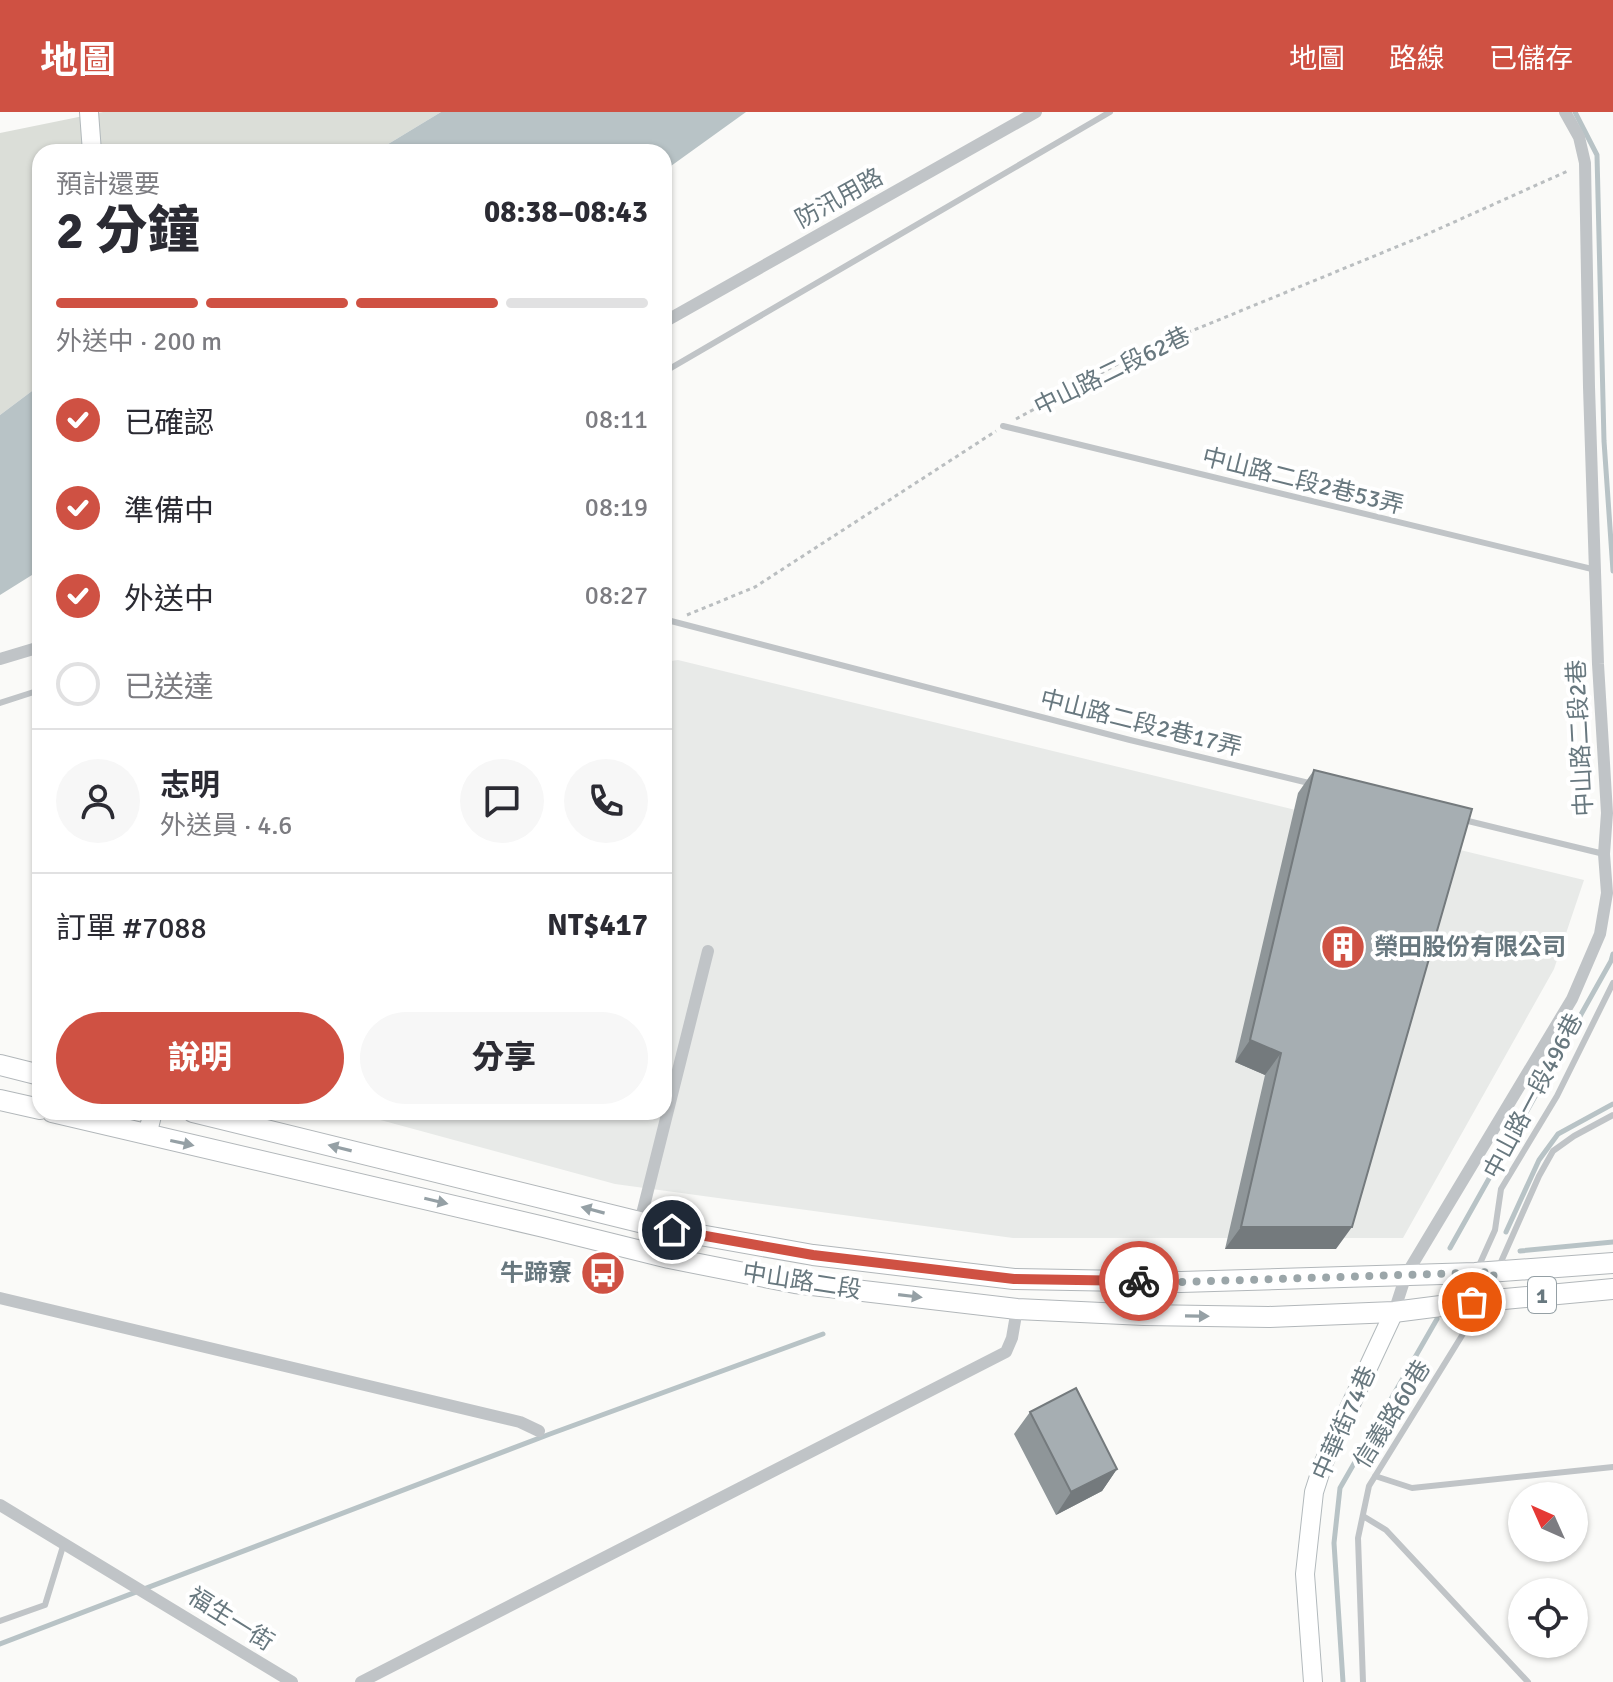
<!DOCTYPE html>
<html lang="zh-TW">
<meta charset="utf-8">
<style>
:root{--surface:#fff;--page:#f7f7f7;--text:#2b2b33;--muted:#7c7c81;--line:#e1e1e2;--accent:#cf5143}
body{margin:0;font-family:Signika,"Noto Sans TC",sans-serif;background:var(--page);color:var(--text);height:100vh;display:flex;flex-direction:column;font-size:30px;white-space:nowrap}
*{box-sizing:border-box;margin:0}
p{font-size:26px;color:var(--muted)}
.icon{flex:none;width:44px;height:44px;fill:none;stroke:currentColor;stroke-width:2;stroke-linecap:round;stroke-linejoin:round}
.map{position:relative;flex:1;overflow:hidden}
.drawer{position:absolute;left:32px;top:32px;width:640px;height:976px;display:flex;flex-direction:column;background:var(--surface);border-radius:24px;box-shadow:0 2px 6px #0004}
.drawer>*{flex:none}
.needle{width:52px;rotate:315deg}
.controls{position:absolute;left:1508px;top:1370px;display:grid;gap:16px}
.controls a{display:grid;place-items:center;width:80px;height:80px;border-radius:50%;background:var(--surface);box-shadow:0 2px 6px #0004;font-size:40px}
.pin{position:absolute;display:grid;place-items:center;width:68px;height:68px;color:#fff;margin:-34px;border:4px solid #fff;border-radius:50%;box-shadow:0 2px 8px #0007}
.courier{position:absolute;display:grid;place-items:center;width:80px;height:80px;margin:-40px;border:6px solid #cf5143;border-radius:50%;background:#fff;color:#222;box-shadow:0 2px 10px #0007}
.overview em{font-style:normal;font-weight:800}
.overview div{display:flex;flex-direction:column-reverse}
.overview{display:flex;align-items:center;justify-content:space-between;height:136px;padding:0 24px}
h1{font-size:52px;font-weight:800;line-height:60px}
.bar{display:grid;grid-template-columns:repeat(4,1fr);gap:12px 8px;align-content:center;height:96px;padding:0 24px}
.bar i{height:10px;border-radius:6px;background:var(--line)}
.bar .current{background:var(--accent)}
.bar p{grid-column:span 4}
.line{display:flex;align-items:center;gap:20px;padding:0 24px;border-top:2px solid var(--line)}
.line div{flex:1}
.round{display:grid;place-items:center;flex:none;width:84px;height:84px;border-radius:42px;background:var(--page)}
ol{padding:0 24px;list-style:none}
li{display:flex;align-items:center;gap:24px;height:88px}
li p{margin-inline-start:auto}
li .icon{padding:8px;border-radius:50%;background:var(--accent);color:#fff;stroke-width:4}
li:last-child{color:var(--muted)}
li i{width:44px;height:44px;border:4px solid var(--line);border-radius:50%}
.primary-button{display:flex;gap:16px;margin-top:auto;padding:16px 24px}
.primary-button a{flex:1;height:92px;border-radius:48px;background:var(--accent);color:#fff;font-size:32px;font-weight:800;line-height:92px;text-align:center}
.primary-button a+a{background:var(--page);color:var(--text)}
header{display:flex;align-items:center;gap:48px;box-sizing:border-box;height:112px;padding:0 40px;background:var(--accent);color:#fff}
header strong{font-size:38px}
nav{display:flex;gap:44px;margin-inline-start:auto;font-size:28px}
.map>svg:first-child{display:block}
</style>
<header>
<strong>地圖</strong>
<nav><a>地圖</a><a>路線</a><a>已儲存</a></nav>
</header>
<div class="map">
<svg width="1613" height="1570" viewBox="0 0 1613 1570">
<rect width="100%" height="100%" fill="#fafaf8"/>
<path fill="#e8eae8" d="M 678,548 L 1584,768 L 1554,857 L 1403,1126 L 1013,1126 L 615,1072 L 351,1000 L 664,1000 L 664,550 Z"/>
<path fill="#dbded8" d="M 103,0 L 441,0 L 375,40 L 40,40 L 40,273 L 0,303 L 0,21 Z"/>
<path fill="#b8c3c6" d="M 441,0 L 746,0 L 664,59 L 664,40 L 375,40 Z
M 40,273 L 40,458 L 0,483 L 0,303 Z"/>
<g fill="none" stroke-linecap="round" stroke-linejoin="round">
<path stroke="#b8c3c6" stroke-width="5" d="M 1575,0 L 1597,43 L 1604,329 L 1613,459
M 1506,1120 L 1539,1048 L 1558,1022 L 1613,992
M 1450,1136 L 1611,849 L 1613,842
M 1520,1139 L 1613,1130
M 0,1532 L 550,1322 L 823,1222
M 1343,1570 L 1334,1431 L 1340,1376 L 1437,1207"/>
<g stroke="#b2b9bc" stroke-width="20">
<path id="secondary" d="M 89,0 L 92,40
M 147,1023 L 153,1000
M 1313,1570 L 1305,1462 L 1314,1380 L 1323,1352 L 1394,1200"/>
</g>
<g stroke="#b2b7ba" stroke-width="22">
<path id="primary" d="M 0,953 L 40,963
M 0,988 L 40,997
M 52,1000 L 544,1115 L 669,1146 L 795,1171 L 1017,1197 L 1144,1203 L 1269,1205 L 1394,1200 L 1472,1190 L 1613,1177
M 193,1000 L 672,1118 L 813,1143 L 1014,1167 L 1181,1170 L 1475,1161 L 1613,1151"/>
</g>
<path stroke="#babec0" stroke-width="3" stroke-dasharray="4 4" stroke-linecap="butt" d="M 1016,307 L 1138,241 L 1423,124 L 1570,58
M 687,503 L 755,475 L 996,319"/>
<path stroke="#c0c4c7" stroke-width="6" d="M 664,260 L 1110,0
M 1003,314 L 1596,458
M 671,509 L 1130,628 L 1313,672
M 0,591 L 40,578
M 1464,708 L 1604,742
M 1477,1158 L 1495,1118 L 1501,1077 L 1557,984 L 1613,871
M 1485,1186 L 1539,1064 L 1553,1039 L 1574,1024 L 1613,1003
M 1375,1364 L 1412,1376 L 1613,1355
M 1363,1404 L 1386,1418 L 1528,1570
M 0,1509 L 45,1493 L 64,1431
M 1363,1570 L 1358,1426 L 1369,1374 L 1479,1196"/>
<path stroke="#c0c4c7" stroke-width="12" d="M 664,210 L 1036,0
M 0,547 L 40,535
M 640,1110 L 708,839
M 0,1186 L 520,1310 L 539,1319
M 1394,1200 L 1406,1163 L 1572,887 L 1600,822 L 1607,781 L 1604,742 L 1607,701 L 1598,552 L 1589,275 L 1585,51 L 1579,25 L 1565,0
M 0,1393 L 292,1570
M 361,1570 L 1006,1240 L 1012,1226 L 1017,1197"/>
<use href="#secondary" stroke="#fff" stroke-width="18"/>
<use href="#primary" stroke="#fff" stroke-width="20"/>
</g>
<path fill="#8f9699" d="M 1314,658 L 1336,1137 L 1225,1137 L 1265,963 L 1235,950 L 1298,681 Z
M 1030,1300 L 1117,1357 L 1102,1379 L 1056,1403 L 1014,1322 Z"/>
<path fill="#747a7d" d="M 1250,928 L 1281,941 L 1265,963 L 1235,950 Z
M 1241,1115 L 1352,1115 L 1336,1137 L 1225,1137 Z
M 1117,1357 L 1102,1379 L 1056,1403 L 1071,1380 Z"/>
<path fill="#a6aeb2" stroke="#747a7d" stroke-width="2" d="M 1314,658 L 1472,697 L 1352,1115 L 1241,1115 L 1281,941 L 1250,928 Z
M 1076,1276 L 1117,1357 L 1071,1380 L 1030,1300 Z"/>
<defs><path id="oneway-solid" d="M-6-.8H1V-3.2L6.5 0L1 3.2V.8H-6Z" transform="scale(2)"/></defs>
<g fill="#95a0a5">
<use href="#oneway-solid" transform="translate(182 1031) rotate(12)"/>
<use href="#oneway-solid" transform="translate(340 1036) rotate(-166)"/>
<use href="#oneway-solid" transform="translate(436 1089) rotate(13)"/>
<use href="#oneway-solid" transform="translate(593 1098) rotate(-165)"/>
<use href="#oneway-solid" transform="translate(910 1184) rotate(7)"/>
<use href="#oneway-solid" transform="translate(1197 1204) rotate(1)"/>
</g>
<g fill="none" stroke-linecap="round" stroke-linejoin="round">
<path stroke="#9ba6a9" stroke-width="8" stroke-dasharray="0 14.4" d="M 1139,1169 L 1181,1170 L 1495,1160 L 1483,1188 L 1472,1190"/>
<path stroke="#cf5143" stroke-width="10" d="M 672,1118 L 813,1143 L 1014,1167 L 1139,1169"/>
</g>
<defs>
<g id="building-disc" transform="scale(2.3)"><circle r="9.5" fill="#cf5143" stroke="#fff"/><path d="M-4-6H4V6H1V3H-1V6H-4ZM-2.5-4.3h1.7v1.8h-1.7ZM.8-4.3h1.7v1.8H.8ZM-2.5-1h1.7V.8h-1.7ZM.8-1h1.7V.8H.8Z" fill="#fff"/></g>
<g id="bus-disc" transform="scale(2.3)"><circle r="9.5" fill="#cf5143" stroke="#fff"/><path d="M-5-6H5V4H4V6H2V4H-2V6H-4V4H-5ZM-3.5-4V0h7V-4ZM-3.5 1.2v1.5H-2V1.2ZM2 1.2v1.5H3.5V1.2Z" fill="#fff"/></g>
</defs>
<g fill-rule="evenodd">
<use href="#building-disc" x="1343" y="835"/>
<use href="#bus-disc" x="603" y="1161"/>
</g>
<g text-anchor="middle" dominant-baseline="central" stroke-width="8" stroke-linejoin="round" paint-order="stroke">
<rect fill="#fff" stroke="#95a0a5" stroke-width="2" x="1528" y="1165" width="28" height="36" rx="6"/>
<g font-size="22" font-weight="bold" fill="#68787f">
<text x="1542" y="1183">1</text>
</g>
<g font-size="24" fill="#68787f" stroke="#fff">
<text transform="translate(839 86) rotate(-29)">防汛用路</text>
<text transform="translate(1112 259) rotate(-26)">中山路二段62巷</text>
<text transform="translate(1303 369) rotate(14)">中山路二段2巷53弄</text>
<text transform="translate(1141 611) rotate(14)">中山路二段2巷17弄</text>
<text transform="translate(1580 626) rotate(-93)">中山路二段2巷</text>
<text transform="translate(1533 984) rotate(-62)">中山路一段496巷</text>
<text transform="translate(802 1169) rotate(9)">中山路二段</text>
<text transform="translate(1392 1302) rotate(-58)">信義路60巷</text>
<text transform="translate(1344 1311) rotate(-66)">中華街74巷</text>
<text transform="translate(231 1507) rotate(32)">福生一街</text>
</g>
<g font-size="24" font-weight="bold" fill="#68787f" stroke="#fff" text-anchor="start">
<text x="1374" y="835">榮田股份有限公司</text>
<text x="572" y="1161" text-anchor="end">牛蹄寮</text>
</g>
</g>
</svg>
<div class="controls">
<a><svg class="needle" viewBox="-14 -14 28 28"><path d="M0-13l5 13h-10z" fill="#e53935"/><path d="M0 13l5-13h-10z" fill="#7c7c81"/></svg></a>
<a><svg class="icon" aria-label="locate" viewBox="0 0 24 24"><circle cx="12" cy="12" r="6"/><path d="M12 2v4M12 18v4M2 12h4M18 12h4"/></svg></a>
</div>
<div class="pin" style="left:1472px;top:1190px;background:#ea580c"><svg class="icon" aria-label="bag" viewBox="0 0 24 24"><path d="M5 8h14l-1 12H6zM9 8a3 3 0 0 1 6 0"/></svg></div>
<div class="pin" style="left:672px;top:1118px;background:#1f2937"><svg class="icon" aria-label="home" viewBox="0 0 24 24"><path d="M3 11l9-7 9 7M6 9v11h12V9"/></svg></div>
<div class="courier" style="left:1139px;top:1169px"><svg class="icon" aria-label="bike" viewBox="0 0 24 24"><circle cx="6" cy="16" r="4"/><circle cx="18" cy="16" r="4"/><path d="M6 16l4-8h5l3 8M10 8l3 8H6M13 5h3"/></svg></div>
<section class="drawer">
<div class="overview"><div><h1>2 分鐘</h1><p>預計還要</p></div><em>08:38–08:43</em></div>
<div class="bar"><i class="current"></i><i class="current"></i><i class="current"></i><i></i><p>外送中 · 200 m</p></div>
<ol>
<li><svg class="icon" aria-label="check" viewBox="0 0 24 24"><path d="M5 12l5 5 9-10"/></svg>已確認<p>08:11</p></li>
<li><svg class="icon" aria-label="check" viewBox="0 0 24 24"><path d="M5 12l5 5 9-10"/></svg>準備中<p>08:19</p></li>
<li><svg class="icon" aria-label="check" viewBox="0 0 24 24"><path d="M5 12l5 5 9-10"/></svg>外送中<p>08:27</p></li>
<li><i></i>已送達</li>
</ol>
<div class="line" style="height:144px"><a class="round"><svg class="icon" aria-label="person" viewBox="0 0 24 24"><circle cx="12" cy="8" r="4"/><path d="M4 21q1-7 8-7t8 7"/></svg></a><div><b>志明</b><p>外送員 · 4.6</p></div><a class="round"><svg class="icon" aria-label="chat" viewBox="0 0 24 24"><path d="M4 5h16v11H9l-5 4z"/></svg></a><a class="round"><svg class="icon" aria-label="phone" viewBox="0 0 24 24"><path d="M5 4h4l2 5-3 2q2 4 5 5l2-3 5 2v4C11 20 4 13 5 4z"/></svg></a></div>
<div class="line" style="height:104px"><div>訂單 #7088</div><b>NT$417</b></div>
<div class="primary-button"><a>說明</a><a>分享</a></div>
</section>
</div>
